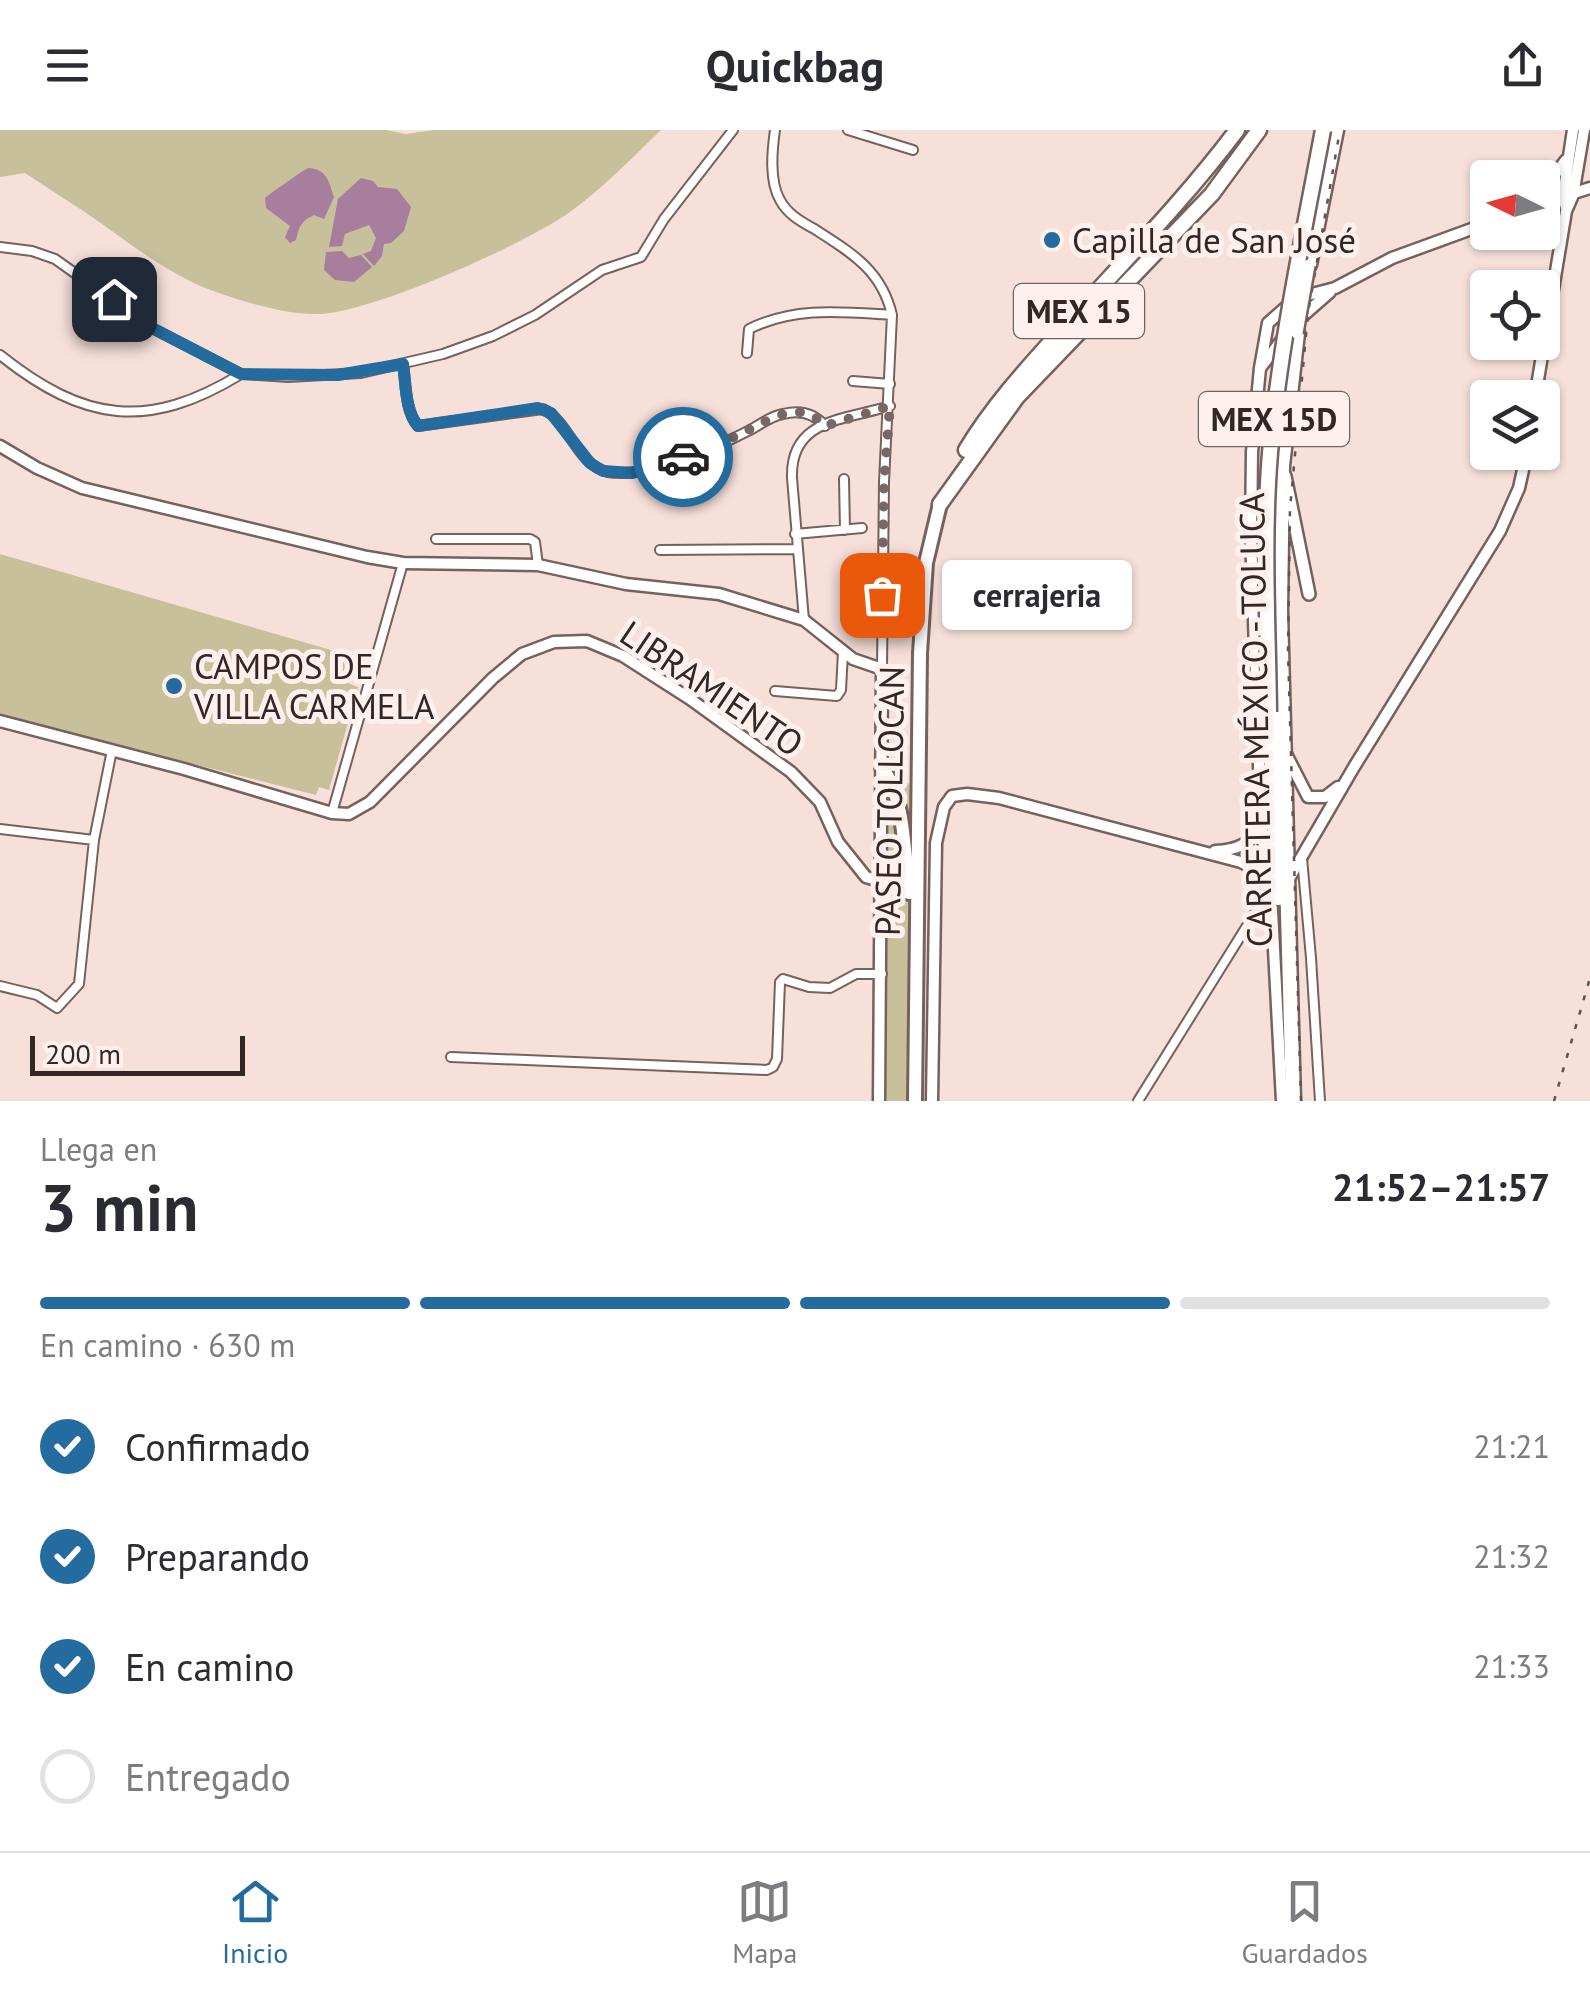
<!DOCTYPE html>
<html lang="es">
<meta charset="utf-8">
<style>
:root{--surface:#fff;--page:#f7f7f7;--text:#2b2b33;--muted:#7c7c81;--line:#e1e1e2;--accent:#246b9f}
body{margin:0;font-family:"PT Sans",sans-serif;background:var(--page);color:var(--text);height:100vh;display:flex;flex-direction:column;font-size:38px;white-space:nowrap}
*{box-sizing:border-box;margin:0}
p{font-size:32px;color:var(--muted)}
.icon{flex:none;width:55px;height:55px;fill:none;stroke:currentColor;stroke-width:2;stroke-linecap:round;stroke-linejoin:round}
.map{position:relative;height:971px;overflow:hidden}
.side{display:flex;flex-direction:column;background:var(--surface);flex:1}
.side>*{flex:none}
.needle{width:65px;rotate:275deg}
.buttons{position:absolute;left:1470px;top:30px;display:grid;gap:20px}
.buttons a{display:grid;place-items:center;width:90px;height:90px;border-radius:10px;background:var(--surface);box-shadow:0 2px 8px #0004;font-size:50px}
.scale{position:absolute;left:30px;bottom:25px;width:215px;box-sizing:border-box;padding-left:10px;border:5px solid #312826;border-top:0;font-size:28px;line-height:35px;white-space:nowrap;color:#312826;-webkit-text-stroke:8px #fef0ec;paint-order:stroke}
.pin{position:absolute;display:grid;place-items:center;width:85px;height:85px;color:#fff;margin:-42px;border-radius:20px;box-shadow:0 5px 15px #0006}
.courier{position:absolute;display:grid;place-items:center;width:100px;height:100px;margin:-50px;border:8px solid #246b9f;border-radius:50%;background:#fff;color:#222;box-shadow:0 2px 12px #0007}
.bubble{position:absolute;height:70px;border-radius:10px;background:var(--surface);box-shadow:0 2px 8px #0004;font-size:32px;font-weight:700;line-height:70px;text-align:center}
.overview em{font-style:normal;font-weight:700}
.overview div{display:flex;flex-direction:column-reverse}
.overview{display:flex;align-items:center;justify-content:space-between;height:170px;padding:0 40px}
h1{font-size:65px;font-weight:700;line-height:75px}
.bar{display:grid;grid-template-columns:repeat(4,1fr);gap:15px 10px;align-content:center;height:120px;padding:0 40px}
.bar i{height:12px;border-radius:8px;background:var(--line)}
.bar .on{background:var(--accent)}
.bar p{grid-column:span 4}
ol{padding:0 40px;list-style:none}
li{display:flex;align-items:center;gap:30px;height:110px}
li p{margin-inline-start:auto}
li .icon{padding:10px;border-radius:50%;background:var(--accent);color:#fff;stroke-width:4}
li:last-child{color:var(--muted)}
li i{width:55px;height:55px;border:5px solid var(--line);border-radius:50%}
header{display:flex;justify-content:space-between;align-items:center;height:130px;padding:0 40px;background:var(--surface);font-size:45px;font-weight:700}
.tab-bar{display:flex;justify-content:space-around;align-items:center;height:140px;border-top:2px solid var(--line);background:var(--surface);font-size:28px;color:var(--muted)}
.tab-bar a{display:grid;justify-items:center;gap:5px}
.tab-bar .on{color:var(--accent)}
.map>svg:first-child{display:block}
</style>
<header><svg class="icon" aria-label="menu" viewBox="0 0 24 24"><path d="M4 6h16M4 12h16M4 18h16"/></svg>Quickbag<svg class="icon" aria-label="share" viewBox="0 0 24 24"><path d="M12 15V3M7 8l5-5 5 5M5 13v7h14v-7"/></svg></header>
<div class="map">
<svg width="1590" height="971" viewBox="0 0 1590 971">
<rect width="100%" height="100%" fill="#f8e0da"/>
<path fill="#c8bf9b" d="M 0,0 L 386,0 L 406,4 L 434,0 L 661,0 C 632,28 603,58 570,82 C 525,114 370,184 317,184 C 284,185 229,168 198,155 C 163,139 133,116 102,94 C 77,76 50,60 25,43 L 0,47 Z
M 0,424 L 355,527 L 348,553 L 358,557 L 329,660 L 319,657 L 316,665 L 0,585 Z
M 898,653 L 908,653 L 913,659 L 915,799 L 908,971 L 885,971 L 888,661 Z"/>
<path fill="#a77e9d" d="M 308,38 C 328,39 329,53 334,67 L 324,89 L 314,85 C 301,91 299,97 296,110 L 290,113 L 285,107 L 290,96 L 266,78 L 265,68 C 268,65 304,40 308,38 Z
M 361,48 L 373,51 L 378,57 L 397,59 L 411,77 L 404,101 L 391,113 L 384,114 L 382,126 L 374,136 L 363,124 L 371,121 L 376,108 L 369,95 L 345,104 L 342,116 L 329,117 L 338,69 Z
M 342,121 L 349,128 L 361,125 L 372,137 L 354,152 L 335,150 L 324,140 L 326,122 Z"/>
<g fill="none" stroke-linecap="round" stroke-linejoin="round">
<g stroke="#76615c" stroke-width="12">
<path id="minor" d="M 775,0 C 772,21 769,51 780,70 C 788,85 802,92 816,100 C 852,123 882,141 892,185 L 884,352 L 882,539
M 848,0 L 913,20
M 0,117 L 32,121 L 55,129 L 152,198 L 241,244 L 288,247 L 361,243 L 443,224 L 493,206 L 535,185 L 602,140 L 641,127 L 664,89 L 733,0
M 747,223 L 749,199 C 795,176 843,182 892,185
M 0,225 C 84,292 148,301 241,244
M 403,234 C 406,254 405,281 418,296 L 543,279 C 570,292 577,336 608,342 C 645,349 715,318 748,301 C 760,295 770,286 783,284 C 799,280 814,283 825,296
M 853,251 L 890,254
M 844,349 L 845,400
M 795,404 L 862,398
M 436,409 L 530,409 L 535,412 L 538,435
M 660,420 L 797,419
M 804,490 L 792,348 C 790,289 844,290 890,276
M 775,561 L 837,566 L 841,560 L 843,522
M 332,683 L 403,433
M 0,699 L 94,710
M 1302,728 L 1311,828 L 1320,971
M 0,856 L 37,865 L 57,878 L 79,854 L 94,710 L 112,620
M 451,927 L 767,940 L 773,937 L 777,929 L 780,852 L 783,849 L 809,857 L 830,858 L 856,844 L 882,844
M 1138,971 L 1268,762"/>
</g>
<g stroke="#76615c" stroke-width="15">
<path id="secondary" d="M 1542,62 L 1566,30
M 1542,73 L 1590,58
M 1566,78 L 1563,66 L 1573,0
M 1298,190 L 1330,162
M 1261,237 L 1284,207
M 1535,268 L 1566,81 L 1573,65 L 1584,0
M 0,316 L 37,338 L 82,358 L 367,427 L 403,433 L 538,435 L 626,454 L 719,464 L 804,490 L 853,529 L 882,539 L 879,971
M 0,591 L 184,639 L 332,683 L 349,684 L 370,672 L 493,548 L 522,524 L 554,512 L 587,511 L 623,526 L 690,569 L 791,642 L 820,672 L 838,712 L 866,747 L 879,751
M 1286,624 L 1308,667 L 1325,667 L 1338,657
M 1215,721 C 1238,720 1251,714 1261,693
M 1287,752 L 1354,637 L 1500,401 L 1519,358 L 1527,322
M 932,971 L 936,713 L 944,677 L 952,666 L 967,664 L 999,668 L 1241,732 L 1254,739 L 1266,757
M 1282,971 L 1272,781 L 1261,692 L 1251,404 L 1252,322 L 1260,238 L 1268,193 L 1292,172 L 1308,165 L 1335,158 L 1392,128 L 1488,93"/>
</g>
<g stroke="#76615c" stroke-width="16">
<path id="primary" d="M 1285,346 L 1309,464"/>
</g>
<g stroke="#76615c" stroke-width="18">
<path id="trunk" d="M 882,637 C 906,671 904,723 909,763
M 915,971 L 920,523 L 926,433 L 940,374"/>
</g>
<g stroke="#76615c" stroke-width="19">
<path id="motorway" d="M 1309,135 L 1336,0
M 966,320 C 995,272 1031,234 1068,193 C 1125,130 1186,68 1237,0
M 940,374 L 1017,267 L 1212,64 L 1259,0
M 1269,582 L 1278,768
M 1293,971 L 1280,481 L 1282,336 L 1297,203"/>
</g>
<use href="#minor" stroke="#fff" stroke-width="8"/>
<use href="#secondary" stroke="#fff" stroke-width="10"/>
<use href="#primary" stroke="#fff" stroke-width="11"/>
<use href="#trunk" stroke="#fff" stroke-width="12"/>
<use href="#motorway" stroke="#fff" stroke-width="14"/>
<path stroke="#5f5350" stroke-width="2.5" stroke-dasharray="5 10" stroke-linecap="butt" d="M 1301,971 L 1288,521 L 1290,379 L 1308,183 L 1340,0
M 1554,971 L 1590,848"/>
<g stroke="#76615c" stroke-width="16" stroke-linecap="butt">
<path id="primary-bridge" d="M 1297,203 L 1309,135"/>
</g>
<g stroke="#76615c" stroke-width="19" stroke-linecap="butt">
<path id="motorway-bridge" d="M 1269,582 C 1268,496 1263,409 1270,323 C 1280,214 1303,107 1323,0"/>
</g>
<use href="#primary-bridge" stroke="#fff" stroke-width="11"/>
<use href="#motorway-bridge" stroke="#fff" stroke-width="14"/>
</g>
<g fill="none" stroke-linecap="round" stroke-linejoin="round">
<path stroke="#776865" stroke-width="10" stroke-dasharray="0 18" d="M 683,327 C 701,321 719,314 736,306 C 764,294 798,265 825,296 L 890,276 L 884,352 L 882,465"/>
<path stroke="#246b9f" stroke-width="12" d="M 114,169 L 152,198 L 241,244 L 338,245 L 403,234 C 406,254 405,281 418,296 L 538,278 L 551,283 L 590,333 L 603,341 L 632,343 L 683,327"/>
</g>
<g fill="#246b9f" stroke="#fef0ec" stroke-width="4">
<circle cx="1052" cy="110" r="10"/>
<circle cx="174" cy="556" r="10"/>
</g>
<g text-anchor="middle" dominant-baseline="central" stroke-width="10" stroke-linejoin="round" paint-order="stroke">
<g fill="#fef0ec" stroke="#6e6461" stroke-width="2.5">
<rect x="1014" y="154" width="130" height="54" rx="8"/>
<rect x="1199" y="262" width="150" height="54" rx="8"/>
</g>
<g font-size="32" font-weight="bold" fill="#312826">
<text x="1079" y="181">MEX 15</text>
<text x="1274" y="289">MEX 15D</text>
</g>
<g font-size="35" fill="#312826" stroke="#fef0ec" text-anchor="start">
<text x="1072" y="110">Capilla de San José</text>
<text x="194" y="536">CAMPOS DE<tspan x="194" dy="40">VILLA CARMELA</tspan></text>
</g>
<g font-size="35" fill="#312826" stroke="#fef0ec">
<text transform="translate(712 558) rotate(34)">LIBRAMIENTO</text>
<text transform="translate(1255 590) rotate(-91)">CARRETERA MÉXICO - TOLUCA</text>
<text transform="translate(889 671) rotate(-89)">PASEO TOLLOCAN</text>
</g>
</g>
</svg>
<div class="buttons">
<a><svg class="needle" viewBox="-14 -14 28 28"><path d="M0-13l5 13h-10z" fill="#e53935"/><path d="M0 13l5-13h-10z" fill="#7c7c81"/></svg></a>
<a><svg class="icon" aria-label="locate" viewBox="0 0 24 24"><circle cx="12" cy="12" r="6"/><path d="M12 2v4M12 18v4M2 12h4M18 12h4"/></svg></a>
<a><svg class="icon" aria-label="layers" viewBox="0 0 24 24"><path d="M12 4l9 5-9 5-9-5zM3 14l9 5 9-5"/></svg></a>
</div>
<div class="scale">200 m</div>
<div class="pin" style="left:882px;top:465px;background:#ea580c"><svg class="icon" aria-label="bag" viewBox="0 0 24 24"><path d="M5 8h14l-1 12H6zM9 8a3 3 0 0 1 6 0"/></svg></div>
<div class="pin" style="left:114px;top:169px;background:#1f2937"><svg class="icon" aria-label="home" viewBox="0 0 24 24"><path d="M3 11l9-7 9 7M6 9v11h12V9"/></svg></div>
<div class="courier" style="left:683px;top:327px"><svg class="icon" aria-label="car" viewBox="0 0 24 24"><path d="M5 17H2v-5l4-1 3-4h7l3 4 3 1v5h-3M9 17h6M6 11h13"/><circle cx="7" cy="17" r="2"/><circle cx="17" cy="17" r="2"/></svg></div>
<div class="bubble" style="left:942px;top:430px;width:190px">cerrajeria</div>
</div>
<section class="side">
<div class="overview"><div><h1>3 min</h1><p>Llega en</p></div><em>21:52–21:57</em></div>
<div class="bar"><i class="on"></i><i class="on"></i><i class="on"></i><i></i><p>En camino · 630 m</p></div>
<ol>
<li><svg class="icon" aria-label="check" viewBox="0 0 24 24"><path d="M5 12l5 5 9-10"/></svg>Confirmado<p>21:21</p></li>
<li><svg class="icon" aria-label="check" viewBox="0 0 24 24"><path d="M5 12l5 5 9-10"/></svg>Preparando<p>21:32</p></li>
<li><svg class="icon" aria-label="check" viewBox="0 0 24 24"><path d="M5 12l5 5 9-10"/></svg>En camino<p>21:33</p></li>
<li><i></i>Entregado</li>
</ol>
</section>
<nav class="tab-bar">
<a class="on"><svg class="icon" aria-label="home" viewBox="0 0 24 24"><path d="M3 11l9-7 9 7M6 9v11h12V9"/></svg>Inicio</a>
<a><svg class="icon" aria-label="map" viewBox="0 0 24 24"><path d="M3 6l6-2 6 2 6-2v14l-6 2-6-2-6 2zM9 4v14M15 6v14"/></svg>Mapa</a>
<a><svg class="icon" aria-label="saved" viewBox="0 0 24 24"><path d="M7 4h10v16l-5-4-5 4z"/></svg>Guardados</a>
</nav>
